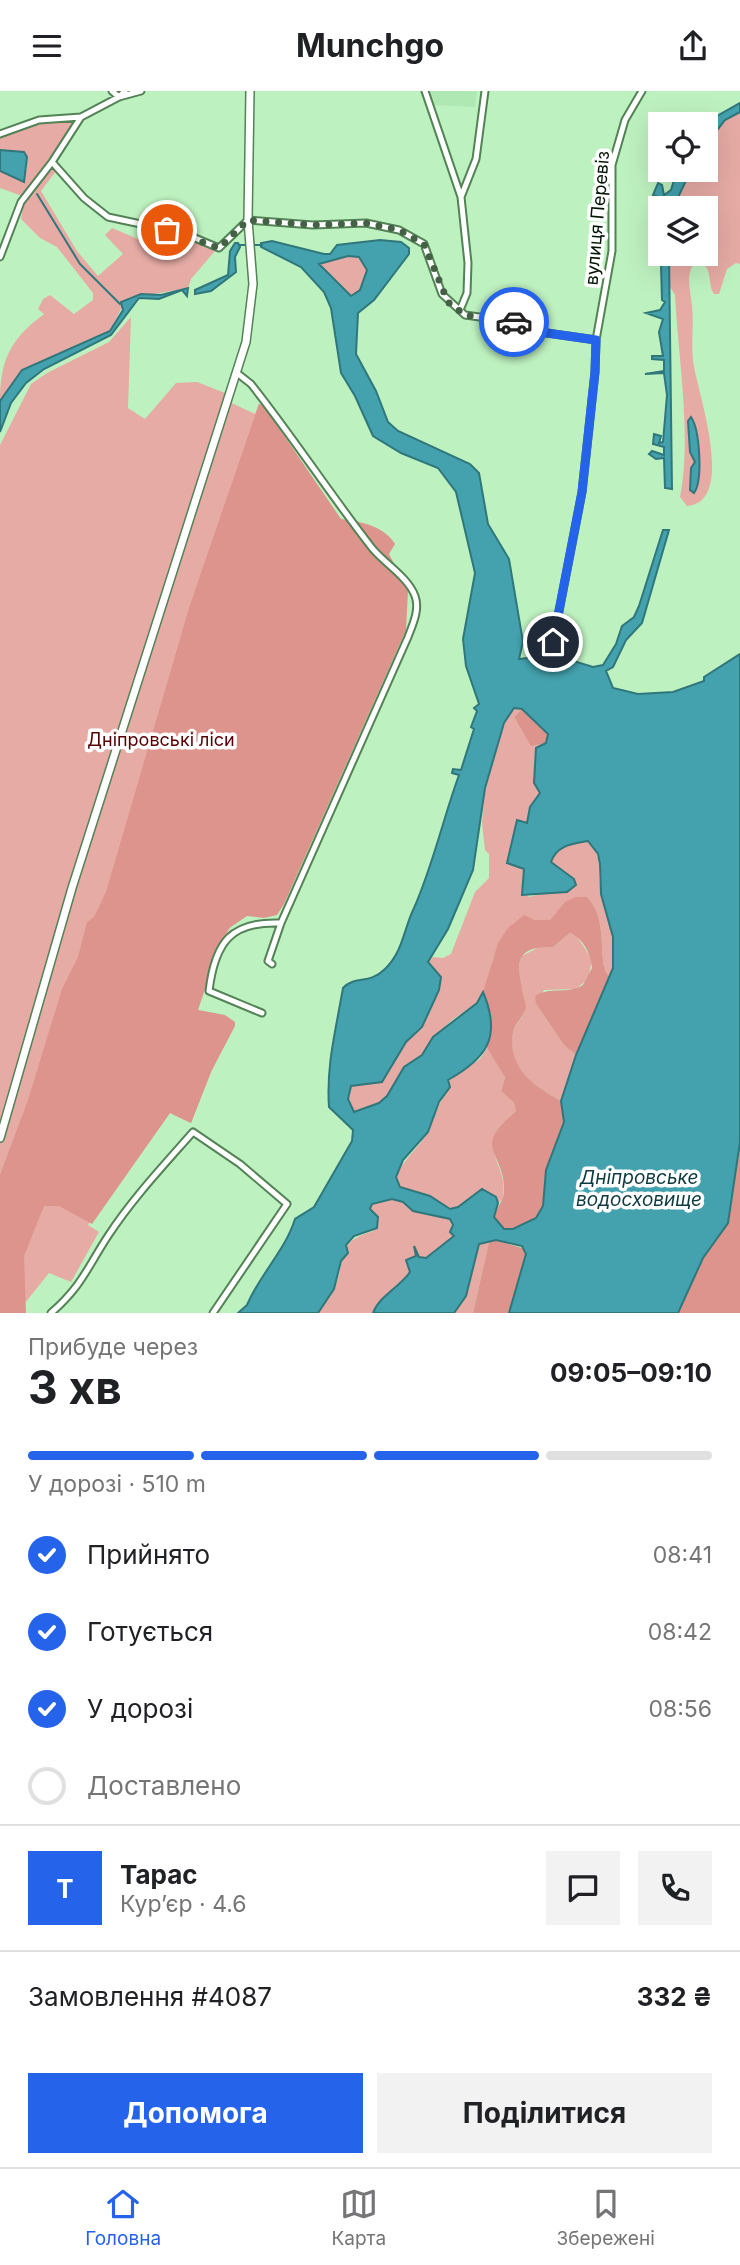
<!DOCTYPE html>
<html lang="uk">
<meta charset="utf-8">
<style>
:root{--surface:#fff;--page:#f2f2f2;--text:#202124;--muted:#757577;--line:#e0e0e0;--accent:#2563eb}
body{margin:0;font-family:Inter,sans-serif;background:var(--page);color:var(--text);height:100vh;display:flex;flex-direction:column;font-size:26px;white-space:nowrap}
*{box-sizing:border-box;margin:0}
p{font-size:23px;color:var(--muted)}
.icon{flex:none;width:38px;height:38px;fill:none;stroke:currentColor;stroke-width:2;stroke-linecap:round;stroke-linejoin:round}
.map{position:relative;height:1222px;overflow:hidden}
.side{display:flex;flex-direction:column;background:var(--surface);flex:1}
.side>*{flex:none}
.tools{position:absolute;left:648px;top:21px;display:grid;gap:14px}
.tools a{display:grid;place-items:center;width:70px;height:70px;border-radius:0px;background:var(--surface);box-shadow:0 7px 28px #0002;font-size:35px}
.pin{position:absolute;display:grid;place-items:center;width:60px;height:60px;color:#fff;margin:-30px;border:4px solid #fff;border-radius:50%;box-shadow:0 2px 7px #0007}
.courier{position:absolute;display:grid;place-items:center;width:70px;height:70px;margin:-35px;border:5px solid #2563eb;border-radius:50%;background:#fff;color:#222;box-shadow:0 2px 9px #0007}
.overview em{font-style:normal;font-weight:700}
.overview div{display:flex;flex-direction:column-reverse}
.overview{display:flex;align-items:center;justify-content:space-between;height:119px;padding:0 28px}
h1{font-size:46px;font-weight:700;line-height:52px}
.bar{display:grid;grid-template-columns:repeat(4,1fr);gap:10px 7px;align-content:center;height:84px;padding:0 28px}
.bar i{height:9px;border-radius:5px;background:var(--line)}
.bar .active{background:var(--accent)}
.bar p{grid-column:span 4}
.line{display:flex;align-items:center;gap:18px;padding:0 28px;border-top:2px solid var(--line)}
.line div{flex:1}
.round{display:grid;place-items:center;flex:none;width:74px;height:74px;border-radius:0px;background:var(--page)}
ol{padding:0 28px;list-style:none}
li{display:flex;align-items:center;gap:21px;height:77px}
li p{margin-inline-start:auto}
li .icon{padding:7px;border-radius:50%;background:var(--accent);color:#fff;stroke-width:4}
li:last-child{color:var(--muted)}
li i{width:38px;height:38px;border:4px solid var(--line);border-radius:50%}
.action{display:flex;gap:14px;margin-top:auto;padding:14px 28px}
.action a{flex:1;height:80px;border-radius:0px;background:var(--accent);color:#fff;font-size:28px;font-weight:700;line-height:80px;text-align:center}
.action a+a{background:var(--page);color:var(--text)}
header{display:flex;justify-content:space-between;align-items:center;height:91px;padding:0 28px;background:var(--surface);font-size:32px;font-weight:700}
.dock{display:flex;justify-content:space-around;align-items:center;height:98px;border-top:2px solid var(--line);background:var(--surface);font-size:19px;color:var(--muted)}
.dock a{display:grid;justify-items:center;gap:4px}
.dock .active{color:var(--accent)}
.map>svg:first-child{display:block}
</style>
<header><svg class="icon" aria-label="menu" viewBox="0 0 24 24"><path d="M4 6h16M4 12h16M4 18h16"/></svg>Munchgo<svg class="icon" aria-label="share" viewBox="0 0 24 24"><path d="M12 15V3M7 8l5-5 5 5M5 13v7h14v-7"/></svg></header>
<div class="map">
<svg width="740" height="1222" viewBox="0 0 740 1222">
<rect width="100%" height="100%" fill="#bef1c0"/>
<path fill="#afe8b2" d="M 429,0 L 477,0 L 475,16 L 434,14 Z"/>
<path fill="#e6aba5" d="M 740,21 L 740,173 L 736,172 L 727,178 L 719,203 L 714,203 C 708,194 712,181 704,174 L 694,173 C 685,184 691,202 692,215 C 694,233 691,251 693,269 C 696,298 738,411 687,415 L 680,406 C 692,345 678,266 675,204 L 669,194 L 669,163 L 705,163 L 705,117 L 673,117 L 691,79 L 705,79 C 705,49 713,35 740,21 Z
M 52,29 L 76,30 L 22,105 L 0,97 L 0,80 L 24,90 L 27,76 L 24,61 L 0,59 L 0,47 Z
M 53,76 L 56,80 L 41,100 L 77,160 L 98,185 L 123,163 L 105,144 L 112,137 L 152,154 L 160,141 L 182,145 L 215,160 L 191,188 L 188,197 L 131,207 L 122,216 L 110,240 L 22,279 L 0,310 C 0,270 10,248 44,223 L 38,218 L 43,208 L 50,204 L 74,223 L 93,209 L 93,202 L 57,156 L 40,147 L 21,128 L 24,111 Z
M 348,165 L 358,166 L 367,179 L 360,199 L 351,205 L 318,173 Z
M 131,226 L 128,317 L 145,328 L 176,292 L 197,291 L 225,302 L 223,308 L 255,323 L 259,313 L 264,315 L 234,828 L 192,920 L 229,935 L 191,1032 L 170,1022 L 88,1134 L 99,1141 L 71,1191 L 49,1182 L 17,1222 L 0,1222 L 0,354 L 31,293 L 47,282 L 109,251 Z
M 514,617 L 522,618 L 514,626 L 531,654 L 546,652 C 535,666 530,686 540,702 L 530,716 L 527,732 L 517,730 L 516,743 L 510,754 L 524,778 L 522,797 L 529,806 L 553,800 L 559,802 L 565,784 L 551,771 C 557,754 572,753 588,750 C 604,767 597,780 601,801 C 607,830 620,855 610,886 C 595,876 611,830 587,806 C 569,806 562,816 550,829 L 535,829 L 524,825 L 493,867 L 487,895 L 477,912 L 452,929 L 433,947 L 422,964 L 404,976 L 387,1005 L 379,1012 L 354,1021 L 348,1008 L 351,995 L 382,991 L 406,951 L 422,936 L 439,899 L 428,871 L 433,866 L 443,867 L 451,863 L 475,801 L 489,787 L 489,763 L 485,759 L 482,732 L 485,697 L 504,632 Z
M 570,842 L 577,845 L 592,869 L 588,888 L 576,898 L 544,899 L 536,913 L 564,954 L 576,964 L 561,1010 C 534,995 506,976 513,941 C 515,932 525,926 525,917 C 526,896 512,888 522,865 L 541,855 L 553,856 Z
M 487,957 L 505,985 L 501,1000 L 514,1012 L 516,1020 C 469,1060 509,1065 503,1108 L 498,1112 L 496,1106 L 474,1103 L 458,1116 L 450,1118 L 430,1105 L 399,1096 L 396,1086 C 404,1067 418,1058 428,1041 C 435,1027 436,1014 447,1002 L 448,989 L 480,968 Z
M 392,1108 L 450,1128 L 453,1149 L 427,1167 L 416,1166 L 407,1172 L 410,1181 C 400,1196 379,1206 373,1222 L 318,1222 C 324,1213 333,1204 336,1194 C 347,1162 336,1152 373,1140 L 370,1118 L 372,1113 Z
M 489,1151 L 473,1222 L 454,1222 L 466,1205 L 479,1153 Z"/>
<path fill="#dd948c" d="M 259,313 L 264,315 L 341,428 C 361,431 383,434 395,453 L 389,463 L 408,500 L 406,539 L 284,813 L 277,824 L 264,827 L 247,825 L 228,838 L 220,854 L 198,919 L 225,924 L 235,931 L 235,935 L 211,981 L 191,1032 L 170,1022 L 92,1133 L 59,1115 L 44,1115 L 24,1165 L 26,1222 L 0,1222 L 0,1084 L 28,1009 L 62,898 L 78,866 L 87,831 L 94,826 L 106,801 L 189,517 Z
M 522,618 L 548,643 L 546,652 L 531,655 L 514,626 Z
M 575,806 L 587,806 C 611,830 595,875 610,886 L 576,964 L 564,954 L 536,913 L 535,905 C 550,895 567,904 583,894 L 592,877 C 591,863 583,847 570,842 L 553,856 C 504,854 521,886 526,916 C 524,926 515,932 513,941 C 507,977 534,995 561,1010 L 564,1031 L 546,1079 L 543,1115 L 536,1127 L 513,1139 L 504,1138 L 494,1126 C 496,1116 503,1111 504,1102 C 506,1059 469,1060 516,1020 L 514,1012 L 501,1000 L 505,986 L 487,957 L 490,932 L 483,901 L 498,852 L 508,837 L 524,824 L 535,829 L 550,829 L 565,811 Z
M 740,1051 L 740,1222 L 678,1222 L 703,1167 L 728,1132 Z
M 496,1149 L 525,1158 C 529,1178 516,1203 509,1222 L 473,1222 L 489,1151 Z"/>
<path fill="#43a2ae" stroke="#30777b" stroke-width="2" fill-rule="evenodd" d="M 740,12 L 740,21 L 725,29 L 705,55 L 705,38 L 717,25 Z
M 0,59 L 24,61 L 27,66 L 24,91 L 0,80 Z
M 665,80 L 691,79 L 673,117 L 663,117 L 664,108 L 653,104 L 658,92 L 662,94 L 664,104 L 671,99 L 674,89 Z
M 660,139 L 660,163 L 669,163 L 672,398 L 665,397 L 664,367 L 656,368 L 649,363 L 652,360 L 664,364 L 664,356 L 653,353 L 654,343 L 661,345 L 659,352 L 663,351 L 667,304 L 664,282 L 645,283 L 664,280 L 664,269 L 652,268 L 652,265 L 663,265 L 659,241 L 663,228 L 646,222 L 660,219 L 665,211 L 662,209 Z
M 380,149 L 401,151 L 409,157 L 409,163 L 374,209 L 358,222 L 356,263 L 376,300 L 388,331 L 398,340 L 470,373 L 479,382 L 488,433 L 509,468 L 523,551 L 519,568 L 554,564 L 593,576 L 603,574 L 616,553 L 622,535 L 634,526 L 639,515 L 663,439 L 669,439 L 642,532 L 626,549 L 613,576 L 606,580 L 613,597 L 638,603 L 673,601 L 704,590 L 704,586 L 740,563 L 740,1051 L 728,1132 L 703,1167 L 678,1222 L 509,1222 L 526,1163 L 522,1155 L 496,1149 L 479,1153 L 466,1205 L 454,1222 L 373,1222 C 379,1205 401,1195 410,1181 L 406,1169 L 416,1165 L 414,1155 L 419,1166 L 426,1167 L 454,1145 L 450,1141 L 453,1134 L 450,1128 L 413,1120 L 403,1111 L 392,1108 L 372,1113 L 370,1118 L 378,1126 L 377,1137 L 354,1145 L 346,1154 L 348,1162 L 341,1170 L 334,1198 L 318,1222 L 238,1222 L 247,1214 C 260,1183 285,1160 295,1128 L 314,1116 L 352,1050 L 353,1039 L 329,1016 C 326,975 336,938 343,897 C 355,884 369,894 385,878 C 403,861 404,837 414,817 C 433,774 443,728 459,684 L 452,682 L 453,678 L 461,679 L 474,638 L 471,636 L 477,620 L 474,617 L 479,613 L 466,575 L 463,548 L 475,482 L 456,401 L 438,377 L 401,362 L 373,345 L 355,305 L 341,282 L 331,217 L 324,201 L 301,176 L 261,156 L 261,152 L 272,150 L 324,163 L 330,163 L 337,154 ZM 348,165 L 359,166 L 367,179 L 360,199 L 351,205 L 319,173 ZM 514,617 L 522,618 L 548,643 L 546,652 L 536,657 L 534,692 L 540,702 L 530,716 L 527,732 L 517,729 L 507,772 L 524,778 L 522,804 L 567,801 L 576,794 L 574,788 L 551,771 C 557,754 572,753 588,750 L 598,763 L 600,773 L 601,803 L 613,846 L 613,877 L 576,964 L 561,1010 L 564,1031 L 546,1079 L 543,1115 L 536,1127 L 513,1138 L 504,1138 L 494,1126 L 498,1112 L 496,1106 L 482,1098 L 458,1116 L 450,1118 L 430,1105 L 400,1096 L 396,1086 L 403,1069 L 428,1041 L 439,1011 L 450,996 L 448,989 C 487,967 502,946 483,901 L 477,912 L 433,946 L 422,964 L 404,976 L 387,1005 L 379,1012 L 354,1021 L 348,1008 L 351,995 L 382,991 L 406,951 L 422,936 L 439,899 L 441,886 L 428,871 L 448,838 L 473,779 L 485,697 L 504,632 Z
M 235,152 L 238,152 L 240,156 L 235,166 L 236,181 L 211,200 L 195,203 L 195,199 L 228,184 L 230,160 Z
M 188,197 L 187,205 L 182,199 L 159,208 L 139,207 L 111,244 L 44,278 L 26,292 L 11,312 L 0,341 L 0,310 L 22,279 L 110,240 L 123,219 L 121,211 L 141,203 L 161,204 Z
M 691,326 C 700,339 703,390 694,402 L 690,399 L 691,377 L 695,371 L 690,361 L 688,330 Z"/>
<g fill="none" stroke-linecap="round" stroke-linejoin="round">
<path stroke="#30777b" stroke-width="2" d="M 37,103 L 80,173 L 120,213
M 239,154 L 249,154
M 254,154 L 262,154"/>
<g stroke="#538256" stroke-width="9">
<path id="minor" d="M 112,0 L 119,6 L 125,0
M 425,0 L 461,106
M 0,43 L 39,29 L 81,26 L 119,6 L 141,0
M 52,71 L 84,107 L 108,126 L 183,142 L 219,157 L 248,129 L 313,134 L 366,132 L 399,139 L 424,153 L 442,203 L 465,224 L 522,232 L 547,242 L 596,249
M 0,166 L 21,111 L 52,71 L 81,26
M 460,219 L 467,202 L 468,172 L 461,106 L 476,68 L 485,0
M 237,282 L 251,293 C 293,346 330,403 372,457 C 384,472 408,486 415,505 C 420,518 413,533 408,546 L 281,832 L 268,870 L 272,873
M 553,551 L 582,401 L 595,281 L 596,249 L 612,160 L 612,74 L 625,29 L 642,0
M 262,922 L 209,900 C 215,851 231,830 281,832
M 51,1222 C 82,1195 87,1177 108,1145 C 132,1108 164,1074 193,1041 L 240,1073 L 287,1113 L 213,1222"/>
</g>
<g stroke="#538256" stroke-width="10">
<path id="secondary" d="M 0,1047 L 72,797 L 246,251 L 253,193 L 248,129 L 250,0"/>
</g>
<use href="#minor" stroke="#fff" stroke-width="5"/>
<use href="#secondary" stroke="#fff" stroke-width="7"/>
</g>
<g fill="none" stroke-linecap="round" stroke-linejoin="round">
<path stroke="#446146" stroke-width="7" stroke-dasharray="0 12.6" d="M 167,139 L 219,157 L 248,129 L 313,134 L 366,132 L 399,139 L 424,153 L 448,211 L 465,224 L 514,231"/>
<path stroke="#2563eb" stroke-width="9" d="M 514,231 L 547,242 L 596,249 L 595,281 L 582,401 L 553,551"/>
</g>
<g text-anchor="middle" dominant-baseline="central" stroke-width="7" stroke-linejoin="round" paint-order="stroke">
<g font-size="18" fill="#031404" stroke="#fff">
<text transform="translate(597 127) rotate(-85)">вулиця Перевіз</text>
</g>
<g font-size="18" fill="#570004" stroke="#fff">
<text x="161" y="648">Дніпровські ліси</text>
</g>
<g font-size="19" font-style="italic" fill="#0d3a3f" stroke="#fff">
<text x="639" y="1086">Дніпровське<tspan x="639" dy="22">водосховище</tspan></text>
</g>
</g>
</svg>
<div class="tools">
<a><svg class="icon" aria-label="locate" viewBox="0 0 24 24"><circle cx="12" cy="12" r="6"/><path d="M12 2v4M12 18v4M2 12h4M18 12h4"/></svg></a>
<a><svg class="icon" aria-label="layers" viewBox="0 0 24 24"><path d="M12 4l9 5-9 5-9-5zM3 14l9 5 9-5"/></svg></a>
</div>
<div class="pin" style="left:167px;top:139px;background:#ea580c"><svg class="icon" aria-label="bag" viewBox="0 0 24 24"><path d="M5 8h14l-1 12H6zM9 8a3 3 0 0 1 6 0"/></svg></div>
<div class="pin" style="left:553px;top:551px;background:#1f2937"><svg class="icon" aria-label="home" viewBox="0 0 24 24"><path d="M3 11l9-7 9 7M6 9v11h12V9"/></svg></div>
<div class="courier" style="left:514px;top:231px"><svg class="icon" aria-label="car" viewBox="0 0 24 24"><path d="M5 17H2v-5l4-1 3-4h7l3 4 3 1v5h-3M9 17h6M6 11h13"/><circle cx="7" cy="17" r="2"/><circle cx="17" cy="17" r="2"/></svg></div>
</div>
<section class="side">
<div class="overview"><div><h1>3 хв</h1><p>Прибуде через</p></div><em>09:05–09:10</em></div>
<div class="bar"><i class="active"></i><i class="active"></i><i class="active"></i><i></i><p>У дорозі · 510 m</p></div>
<ol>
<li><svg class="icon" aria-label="check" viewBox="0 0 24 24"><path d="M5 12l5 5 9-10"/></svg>Прийнято<p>08:41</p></li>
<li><svg class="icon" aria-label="check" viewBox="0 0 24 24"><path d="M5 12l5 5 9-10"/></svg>Готується<p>08:42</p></li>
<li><svg class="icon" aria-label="check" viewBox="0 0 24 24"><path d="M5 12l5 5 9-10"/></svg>У дорозі<p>08:56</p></li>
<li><i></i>Доставлено</li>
</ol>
<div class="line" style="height:126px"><b class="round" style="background:var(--accent);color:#fff">Т</b><div><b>Тарас</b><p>Кур’єр · 4.6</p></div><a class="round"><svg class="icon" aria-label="chat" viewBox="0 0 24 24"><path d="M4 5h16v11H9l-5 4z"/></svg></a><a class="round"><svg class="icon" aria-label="phone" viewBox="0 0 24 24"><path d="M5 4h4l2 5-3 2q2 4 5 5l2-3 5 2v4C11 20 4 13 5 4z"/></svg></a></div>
<div class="line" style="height:91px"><div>Замовлення #4087</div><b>332 ₴</b></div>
<div class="action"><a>Допомога</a><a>Поділитися</a></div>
</section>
<nav class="dock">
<a class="active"><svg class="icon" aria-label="home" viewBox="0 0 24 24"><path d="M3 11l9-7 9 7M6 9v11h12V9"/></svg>Головна</a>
<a><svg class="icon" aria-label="map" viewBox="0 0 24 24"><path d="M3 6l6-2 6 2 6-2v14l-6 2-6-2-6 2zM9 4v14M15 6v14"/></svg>Карта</a>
<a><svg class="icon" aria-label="saved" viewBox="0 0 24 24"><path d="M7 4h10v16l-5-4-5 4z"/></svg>Збережені</a>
</nav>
